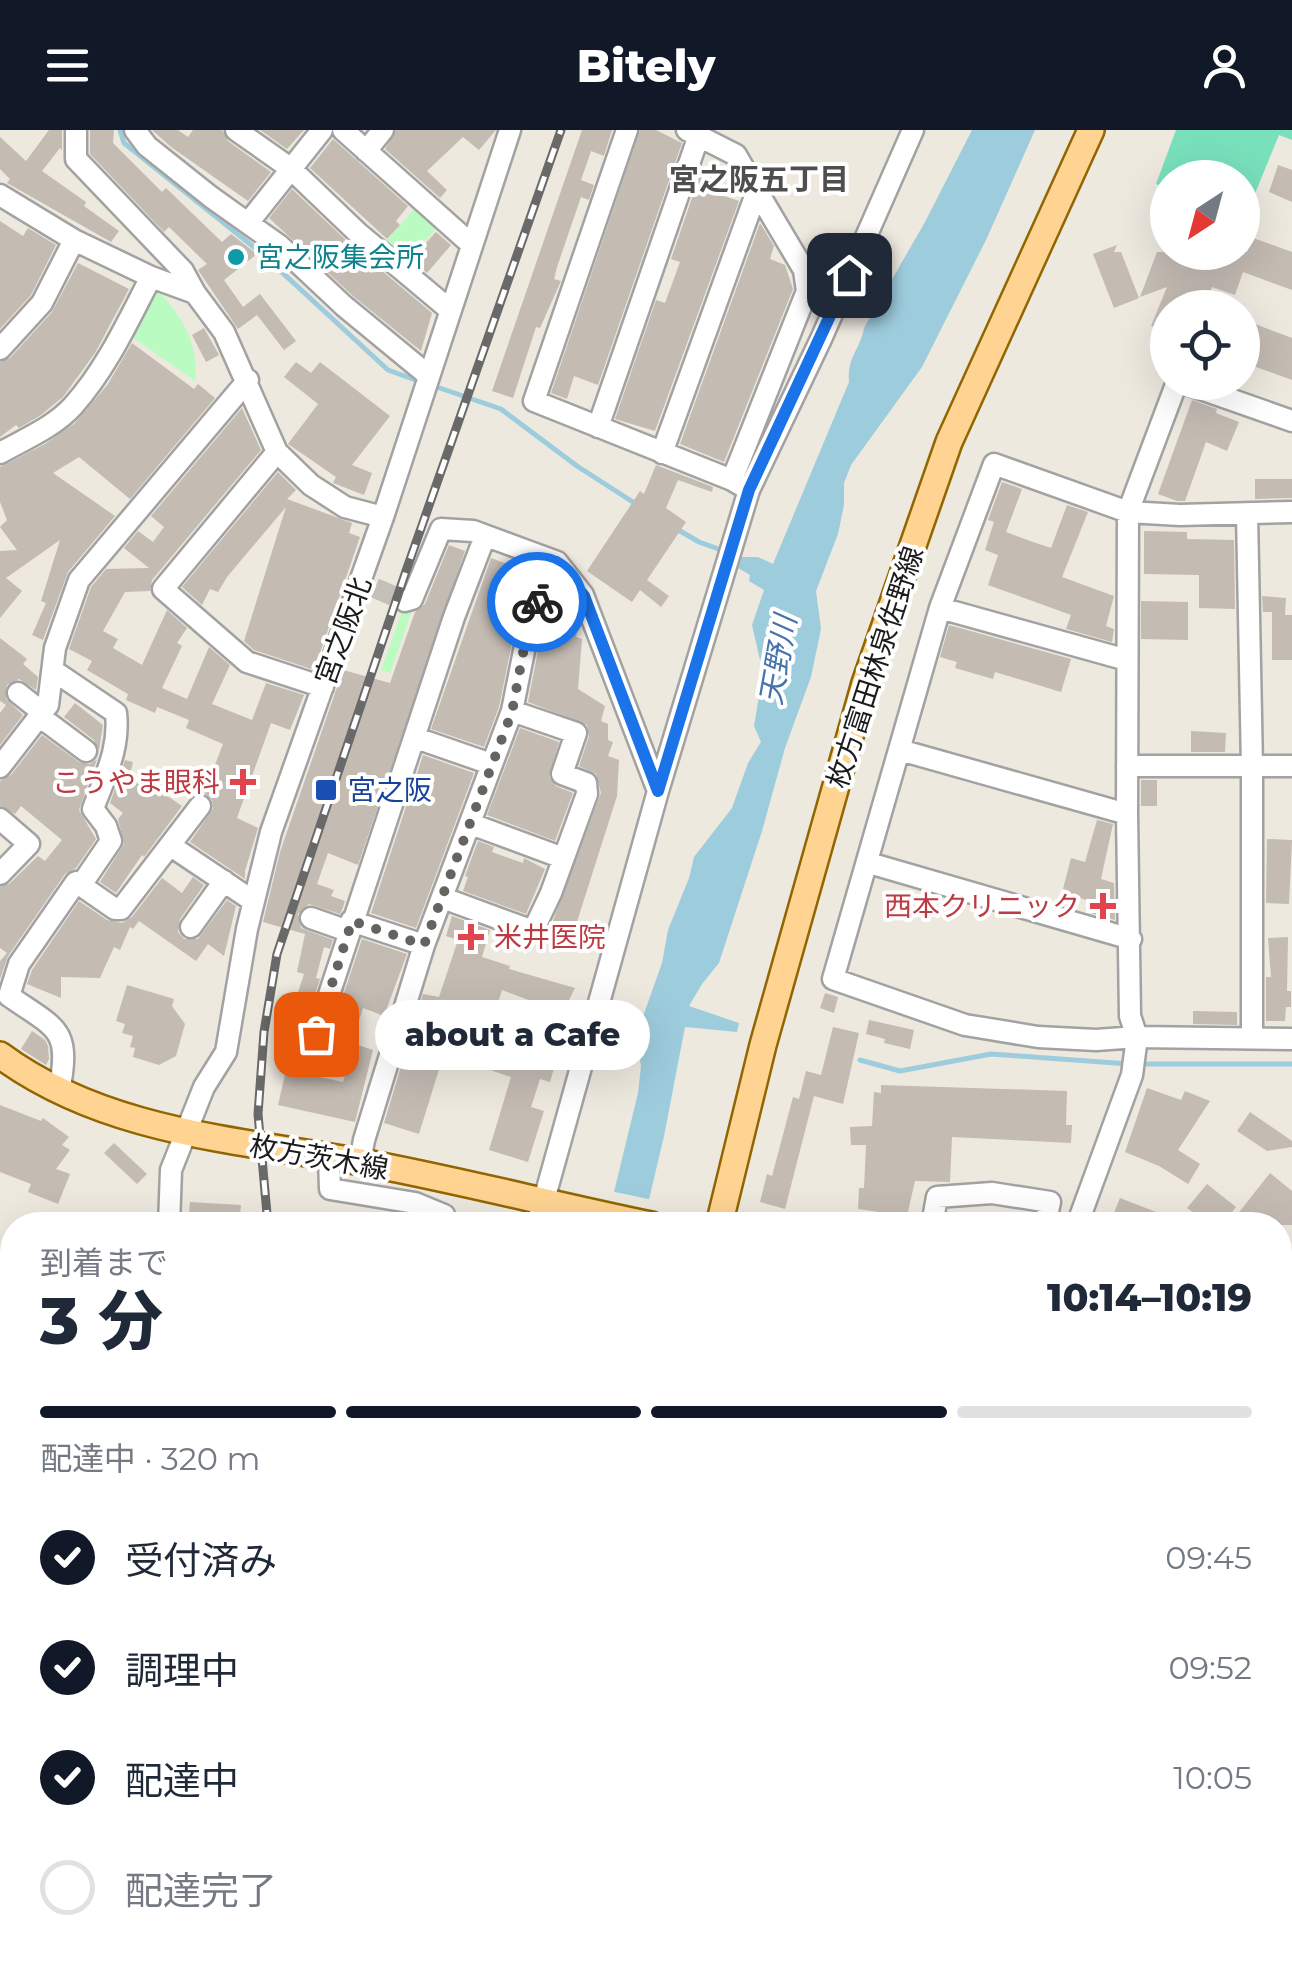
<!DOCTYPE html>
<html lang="ja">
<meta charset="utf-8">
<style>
:root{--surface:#fff;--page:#f6f6f7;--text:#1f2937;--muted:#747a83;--line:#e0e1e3;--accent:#111827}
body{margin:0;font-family:Montserrat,"Noto Sans JP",sans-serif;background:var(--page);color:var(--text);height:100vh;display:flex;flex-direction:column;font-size:38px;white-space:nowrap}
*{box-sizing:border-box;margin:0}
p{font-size:32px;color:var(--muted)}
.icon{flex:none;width:55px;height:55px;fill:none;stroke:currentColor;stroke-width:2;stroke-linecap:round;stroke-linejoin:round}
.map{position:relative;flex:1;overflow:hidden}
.details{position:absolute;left:0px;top:1082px;width:1292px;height:752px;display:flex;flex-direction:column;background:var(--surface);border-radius:40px 40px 0 0;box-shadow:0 10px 40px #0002}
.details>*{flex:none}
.needle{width:65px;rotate:216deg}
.controls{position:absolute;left:1150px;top:30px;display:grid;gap:20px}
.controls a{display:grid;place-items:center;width:110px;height:110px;border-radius:50%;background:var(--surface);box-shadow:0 10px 40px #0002;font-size:50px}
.pin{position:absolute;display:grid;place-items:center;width:85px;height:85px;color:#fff;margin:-42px;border-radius:20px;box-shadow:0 5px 15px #0006}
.courier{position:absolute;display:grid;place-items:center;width:100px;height:100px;margin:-50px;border:8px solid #1a73e8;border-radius:50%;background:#fff;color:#222;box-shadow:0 2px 12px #0007}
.bubble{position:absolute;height:70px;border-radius:35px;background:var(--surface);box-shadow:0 10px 40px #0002;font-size:32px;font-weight:800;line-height:70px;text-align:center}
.summary em{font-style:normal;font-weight:800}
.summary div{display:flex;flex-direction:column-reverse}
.summary{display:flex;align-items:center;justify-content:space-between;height:170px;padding:0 40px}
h1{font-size:65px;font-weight:800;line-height:75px}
.bar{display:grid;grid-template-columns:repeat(4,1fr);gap:15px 10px;align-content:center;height:120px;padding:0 40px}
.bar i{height:12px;border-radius:8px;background:var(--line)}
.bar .current{background:var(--accent)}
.bar p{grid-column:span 4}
ol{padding:0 40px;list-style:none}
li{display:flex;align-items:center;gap:30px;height:110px}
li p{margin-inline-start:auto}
li .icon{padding:10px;border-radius:50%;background:var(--accent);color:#fff;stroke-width:4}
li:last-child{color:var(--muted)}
li i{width:55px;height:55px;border:5px solid var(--line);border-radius:50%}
header{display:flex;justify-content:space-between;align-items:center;height:130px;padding:0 40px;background:var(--accent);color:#fff;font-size:45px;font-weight:800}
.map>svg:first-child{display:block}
</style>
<header><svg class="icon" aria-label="menu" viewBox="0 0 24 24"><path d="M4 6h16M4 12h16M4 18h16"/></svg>Bitely<svg class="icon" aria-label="person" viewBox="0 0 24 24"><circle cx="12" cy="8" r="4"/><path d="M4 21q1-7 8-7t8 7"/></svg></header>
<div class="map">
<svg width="1292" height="1834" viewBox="0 0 1292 1834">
<rect width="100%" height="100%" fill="#ede9df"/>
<path fill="#c3eaa2" d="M 517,1823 L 561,1823 L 562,1834 L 518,1834 Z"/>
<path fill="#b9fbc0" d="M 416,77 L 437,97 L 404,135 L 381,117 Z
M 160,163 C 184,189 199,215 195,251 L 132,207 L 151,164 Z
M 404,476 L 412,480 L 390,543 L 381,540 Z
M 356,1823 L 441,1823 L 442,1834 L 359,1834 Z"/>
<path fill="#79e0bc" d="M 1176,0 L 1292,0 L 1292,10 L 1279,5 L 1245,88 L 1242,48 L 1168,48 L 1167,58 L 1156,54 Z"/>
<path fill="#9dccdd" d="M 972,0 L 1035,0 L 986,110 L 922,237 L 851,335 L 844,353 L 844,375 L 838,404 L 816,461 L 821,499 L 811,547 L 785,618 L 762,701 L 719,833 L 702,854 L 689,876 L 739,893 L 737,902 L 685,897 L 664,1006 L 643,1095 L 606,1095 L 638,963 L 641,936 L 636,906 L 662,833 L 668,800 L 689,748 L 694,727 L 732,678 L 748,633 L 761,612 L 754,596 L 763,543 L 752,495 L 764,460 L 749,451 L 750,445 L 738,438 L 742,427 L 758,427 L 773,434 L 849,252 C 847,227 860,220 864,198 L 925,92 Z
M 453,1823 L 499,1823 L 500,1834 L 454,1834 Z"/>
<path fill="#ede9df" d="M 610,1061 L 653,1070 L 648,1095 L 601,1095 Z"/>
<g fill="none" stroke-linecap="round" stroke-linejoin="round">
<path stroke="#9dccdd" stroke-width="5" d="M 120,0 L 124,13 L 260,122 L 388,240 L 421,252
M 431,255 L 501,279 L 577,336 L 636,374
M 675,398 L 699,412 L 724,421
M 860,930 L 900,941 L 991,924 L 1129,934
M 1140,934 L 1292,934"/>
</g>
<path fill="#c4bbb3" d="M 49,0 L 62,0 L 62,20 L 60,18 L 42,41 L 86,72 L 84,76 L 119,101 L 111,112 L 7,53 L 10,49 L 0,39 L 0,7 L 26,31 Z
M 90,0 L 114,0 L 113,13 L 162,62 L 166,58 L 222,112 L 231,104 L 257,124 L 224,150 L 243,177 L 260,164 L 296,211 L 284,220 L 257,185 L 238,199 L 198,140 L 207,134 L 169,97 L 164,102 L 90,24 Z
M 152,0 L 178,0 L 188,7 L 193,0 L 222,0 L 228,11 L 271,42 L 248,71 L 171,17 Z
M 260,0 L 304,0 L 287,19 Z
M 396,0 L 496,0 L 479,20 L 463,7 L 427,41 L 447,60 L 440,68 L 385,19 Z
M 582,0 L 612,0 L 604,26 L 591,21 L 581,50 L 594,55 L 589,70 L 581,67 L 557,137 L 554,149 L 561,151 L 540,198 L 536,197 L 513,268 L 492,261 Z
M 640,0 L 656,0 L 682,13 L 598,255 L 574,246 L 567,269 L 551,263 Z
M 333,9 L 408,76 L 396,91 L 400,95 L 387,109 L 310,38 Z
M 1278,35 L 1292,40 L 1292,72 L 1269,62 Z
M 703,36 L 723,44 L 715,63 L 739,71 L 655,301 L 615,289 L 656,170 L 665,173 L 680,132 L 671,129 Z
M 292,59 L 349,113 L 432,183 L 421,221 L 353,166 L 269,88 Z
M 0,91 L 23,106 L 28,98 L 56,115 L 31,165 L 0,199 Z
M 760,93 L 774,116 L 770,129 L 785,135 L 793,159 L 724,332 L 680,314 Z
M 436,102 L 451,115 L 427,143 L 411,129 Z
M 1253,108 L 1292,122 L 1292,160 L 1243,142 L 1235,165 L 1212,157 L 1204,178 L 1168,178 L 1168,203 L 1151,196 L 1167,157 L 1140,167 L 1157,122 L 1247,122 Z
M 1117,115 L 1114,122 L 1121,122 L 1139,168 L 1114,178 L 1093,124 Z
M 78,133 L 129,159 L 95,223 L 63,267 L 41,285 L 19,298 L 16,295 L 0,307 L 0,232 L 10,228 L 52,182 Z
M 1242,189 L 1292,208 L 1292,250 L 1242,232 Z
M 204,198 L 219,225 L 206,232 L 192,205 Z
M 132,213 L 194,259 L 198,254 L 215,268 L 130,369 L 79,327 L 53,343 L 115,386 L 68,442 L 43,510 L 32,505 L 46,473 L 41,471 L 60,410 L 6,448 L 22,461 L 0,488 L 0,421 L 17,420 L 0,397 L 7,390 L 0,372 L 0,337 L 45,314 L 75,293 L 108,254 Z
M 296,232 L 311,243 L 320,232 L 390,286 L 352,335 L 372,343 L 364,365 L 333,353 L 336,347 L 288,314 L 318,274 L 284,247 Z
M 1192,270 L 1217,279 L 1216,283 L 1239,292 L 1227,321 L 1206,312 L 1185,371 L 1177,371 L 1158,364 Z
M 242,278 L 261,320 L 152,450 L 150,461 L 125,462 L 103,501 L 118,509 L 113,518 L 142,535 L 167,480 L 187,498 L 177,513 L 182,516 L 162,558 L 187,569 L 209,517 L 230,535 L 212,574 L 252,590 L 266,553 L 304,565 L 290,600 L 271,593 L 237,688 L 258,698 L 245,741 L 245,749 L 190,712 L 213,679 L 212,670 L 204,663 L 223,614 L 186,598 L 189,590 L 157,577 L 155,583 L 126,570 L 128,564 L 87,540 L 92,531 L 69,519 L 91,457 L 106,439 L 149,438 L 124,418 L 138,401 L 153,412 L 164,397 L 151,386 Z
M 656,335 L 713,357 L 712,362 L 678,350 L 666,378 L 686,392 L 647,450 L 669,466 L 661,477 L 640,460 L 632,472 L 587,441 L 640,361 L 644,364 Z
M 278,342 L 296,360 L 287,369 L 352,393 L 349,403 L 360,407 L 314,540 L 254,520 L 244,511 L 286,377 L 227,447 L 218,462 L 210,459 L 202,475 L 182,457 Z
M 1255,349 L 1292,349 L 1292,368 L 1255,369 Z
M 1002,352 L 1022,359 L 1006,402 L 1033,412 L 1051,418 L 1067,375 L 1088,382 L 1062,447 L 1114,466 L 1106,496 L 1114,499 L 1112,512 L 1066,499 L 1071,485 L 988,455 L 998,425 L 985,420 L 994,392 L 988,390 Z
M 1144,401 L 1187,402 L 1187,409 L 1234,410 L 1235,479 L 1199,478 L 1199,445 L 1144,444 Z
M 449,415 L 465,421 L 358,735 L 328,723 L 317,754 L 334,760 L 331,766 L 345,771 L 342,780 L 340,784 L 309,774 L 298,784 L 301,798 L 333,810 L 330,819 L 324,817 L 316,848 L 320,849 L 304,898 L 288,893 L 304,844 L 297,842 L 305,804 L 263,792 L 280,722 L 343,540 L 390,553 L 415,482 L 425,474 Z
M 491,428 L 510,435 L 507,442 L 527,450 L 526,453 L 531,455 L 518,483 L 499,577 L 484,617 L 431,599 Z
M 557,463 L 566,466 L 563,474 L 568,478 L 563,493 L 578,498 L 576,507 L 582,509 L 578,559 L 605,576 L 601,591 L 608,594 L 608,610 L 613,612 L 608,626 L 619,630 L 617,666 L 568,820 L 545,812 L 601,663 L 596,644 L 579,636 L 589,606 L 587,595 L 528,572 L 544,490 Z
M 1262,466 L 1286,468 L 1285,485 L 1292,485 L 1292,530 L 1272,530 L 1272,482 L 1263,482 Z
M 1141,471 L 1188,472 L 1188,510 L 1141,509 Z
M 949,495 L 1071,529 L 1061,562 L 995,542 L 993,549 L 955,538 L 957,532 L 940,527 Z
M 0,508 L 27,529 L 23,534 L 38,547 L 36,560 L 19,549 L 7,555 L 6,569 L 23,585 L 0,615 L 0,583 L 6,575 L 0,571 Z
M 75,573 L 103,595 L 99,620 L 94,610 L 64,587 Z
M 520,598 L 559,612 L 549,647 L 556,656 L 573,663 L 555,711 L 487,685 Z
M 1191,601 L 1226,603 L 1225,622 L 1191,622 Z
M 42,605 L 79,632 L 90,634 L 97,629 L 79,680 L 96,709 L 76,738 L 65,744 L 8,826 L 0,849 L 0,831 L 7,823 L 0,818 L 0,757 L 9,754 L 38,726 L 45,731 L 62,710 L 21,676 L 15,684 L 0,676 L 0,651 L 11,645 Z
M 423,625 L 474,643 L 416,798 L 371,783 Z
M 125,630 L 133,632 L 130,644 L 160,667 L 163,663 L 182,676 L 144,727 L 142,725 L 116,763 L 100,752 L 124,714 L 118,689 L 123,683 L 110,673 Z
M 1141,650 L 1157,650 L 1157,676 L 1141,676 Z
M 1097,690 L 1113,694 L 1101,749 L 1114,753 L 1115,790 L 1087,782 L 1090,771 L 1062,763 L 1071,728 L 1085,732 Z
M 1267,709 L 1292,710 L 1289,774 L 1266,773 Z
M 478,711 L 494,717 L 492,722 L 523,733 L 524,728 L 545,739 L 526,784 L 463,761 L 468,747 L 465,746 Z
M 193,747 L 204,755 L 180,789 L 178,802 L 184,809 L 198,809 L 227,770 L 236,776 L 224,826 L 208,814 L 196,831 L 139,791 L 133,799 L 130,797 L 120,820 L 114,817 L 100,848 L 61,847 L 61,868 L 27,854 L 32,840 L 79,771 L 107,790 L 122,793 L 132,787 L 162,748 L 182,763 Z
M 452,786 L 490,800 L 482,827 L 510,836 L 509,839 L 575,858 L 560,888 L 532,879 L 534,872 L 502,860 L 493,889 L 458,878 L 419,1004 L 384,993 L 423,864 L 439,867 L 458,810 L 446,806 Z
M 1288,807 L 1287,861 L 1291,861 L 1291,877 L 1286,877 L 1285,891 L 1266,891 L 1266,847 L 1271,847 L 1268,808 Z
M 362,809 L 407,824 L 384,886 L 363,878 L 348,925 L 322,916 L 329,908 Z
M 127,855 L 174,869 L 172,876 L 185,894 L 176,926 L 159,935 L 133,927 L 135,918 L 130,917 L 133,906 L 122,903 L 125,894 L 116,891 Z
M 825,863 L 838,867 L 834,883 L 820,878 Z
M 1193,881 L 1237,882 L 1237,895 L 1193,894 Z
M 869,890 L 914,900 L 910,919 L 884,913 L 885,909 L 866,904 Z
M 833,897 L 859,903 L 843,974 L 814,966 L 785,1079 L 760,1072 L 767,1044 L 772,1046 L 793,967 L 799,969 L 806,941 L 821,945 Z
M 32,901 L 45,910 L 48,916 L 49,929 L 46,935 L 21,919 Z
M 501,903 L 559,921 L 550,952 L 540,949 L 531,977 L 544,981 L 528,1032 L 489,1020 L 511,947 L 490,940 Z
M 355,914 L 373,920 L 355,992 L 278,975 L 286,940 L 343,952 Z
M 881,955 L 1067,961 L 1066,995 L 1072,995 L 1071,1013 L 952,1007 L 950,1052 L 915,1051 L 907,1086 L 858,1079 L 859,1058 L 864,1058 L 866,1015 L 851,1015 L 850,997 L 872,996 L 874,962 L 881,963 Z
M 1147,958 L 1181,970 L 1185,961 L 1210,971 L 1178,1020 L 1200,1034 L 1188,1054 L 1159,1036 L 1125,1022 Z
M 0,975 L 41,991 L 43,988 L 69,1007 L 62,1015 L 70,1020 L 56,1039 L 70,1044 L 58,1074 L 28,1062 L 31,1054 L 0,1042 Z
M 1250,982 L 1292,1011 L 1292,1017 L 1267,1021 L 1237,1001 Z
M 114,1013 L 147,1044 L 137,1054 L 104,1023 Z
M 1270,1043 L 1292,1061 L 1292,1095 L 1248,1095 L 1236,1086 Z
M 1207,1054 L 1236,1077 L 1222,1095 L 1209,1095 L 1187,1078 Z
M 1120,1068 L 1187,1094 L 1187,1095 L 1109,1095 Z
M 190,1072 L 241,1075 L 239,1095 L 188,1095 Z"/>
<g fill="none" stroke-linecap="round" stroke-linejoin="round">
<path stroke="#c3c0b8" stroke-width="20" stroke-dasharray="20 10" stroke-linecap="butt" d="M 375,458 L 405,471"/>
<g stroke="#a2a2a2" stroke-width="25">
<path id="minor" d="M 76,0 L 76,29 L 183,141 L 195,163
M 135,0 L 147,16 L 211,67 L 280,116 L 344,176 L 429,246
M 236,0 L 290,38 L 358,103 L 450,180
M 343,0 L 472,115
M 627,0 L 534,271 L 732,350 L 749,360
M 366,21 L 383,0
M 0,65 L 74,110 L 151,147 L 195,163 L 224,202 L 277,322 L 311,355 L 345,377 L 383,387
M 248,93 L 322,0
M 0,219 L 42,173 L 74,110
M 1181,252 L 1292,291
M 598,297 L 699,5
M 277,322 L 163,459 L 247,532 L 323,557
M 0,323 C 25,309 54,297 73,276 C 107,238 128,191 151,147
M 662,323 L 757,61 L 736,25 L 687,0
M 732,350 L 807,161 L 804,140 L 757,61
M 1292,382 L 1180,385 L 1128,382 L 994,334 L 940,478 L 833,849 L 965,895 L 1038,907 L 1096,910 L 1137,907 L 1292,909
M 1247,384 L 1252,637 L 1252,907
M 405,471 L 412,469 L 441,399 L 473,401 L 557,432 L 583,465 L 658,661
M 940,478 L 1127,530
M 54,541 L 116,583 C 120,619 105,646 93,679 L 106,696 L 111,711 L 81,755
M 18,563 L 42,582
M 39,586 L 86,621
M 416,608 L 491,634
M 900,620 L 1127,684
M 1127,636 L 1292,636
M 0,637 L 48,575 L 55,518 L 79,450 L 248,250
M 0,689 L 29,714 L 0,744
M 471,694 L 563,728
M 171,716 L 253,771
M 869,733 L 1131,809
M 443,768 L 533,801 L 551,763 L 587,664 L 586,653 L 562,644 L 576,603 L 512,581
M 311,788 L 348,801
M 351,791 L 424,815
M 191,797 L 224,751
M 316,904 L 454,487 L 485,406
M 59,962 C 71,898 58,900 9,866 L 19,834 L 76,752 L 115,779 L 121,779 L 200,676
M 329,1028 L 330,1059 L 415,1073 L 444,1085 L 443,1095
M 360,1032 L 364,1010 L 424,815 L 512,581 L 531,486 L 557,432
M 169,1095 L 171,1040 L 204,957 L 226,922 L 247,799 L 271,702 L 383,387 L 510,0
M 537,1095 L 658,661 L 749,360 L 821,209 L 913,0
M 932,1095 L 937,1067 L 992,1063 L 1050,1072 L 1045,1095
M 1077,1095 L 1132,945 L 1137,907 L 1130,886 L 1127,684 L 1128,382 L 1177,252
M 1280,1193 L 1292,1178
M 9,1273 L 11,1206
M 0,1342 L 12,1342
M 0,1386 L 12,1386
M 1280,1458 L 1292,1459
M 1280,1628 L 1290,1630
M 0,1806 L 12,1684
M 672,1822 L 676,1834
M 143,1834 L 144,1822
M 740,1834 L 740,1822
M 817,1834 L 817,1822
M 895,1834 L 896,1822
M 969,1834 L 970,1822"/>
</g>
<g stroke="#916600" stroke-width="30">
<path id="major" d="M 0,925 C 104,1002 238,1010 361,1032 C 458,1050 554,1075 651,1095
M 719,1095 L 763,915 L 865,553 L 949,312 L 1091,0
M 1280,1391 L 1292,1406"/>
</g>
<use href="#minor" stroke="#fff" stroke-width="20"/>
<use href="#major" stroke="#ffd493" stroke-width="25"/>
<g stroke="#696969" stroke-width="9">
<path id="rail" d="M 268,1095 L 258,984 L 264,902 L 277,824 L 406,441 L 561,0
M 635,1822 L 640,1834"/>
</g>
<use href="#rail" stroke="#fff" stroke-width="5" stroke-dasharray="15" stroke-linecap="butt"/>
</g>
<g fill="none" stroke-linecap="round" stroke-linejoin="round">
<path stroke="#646360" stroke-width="10" stroke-dasharray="0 18" d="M 316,904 L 352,791 L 424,815 L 512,582 L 530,486 L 537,472"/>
<path stroke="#1a73e8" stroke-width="12" d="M 537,472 L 556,432 L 584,466 L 658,661 L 749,360 L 849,145"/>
</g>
<circle fill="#0f9aa8" stroke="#fff" stroke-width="4" cx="236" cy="127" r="10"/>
<g fill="#e0444e" stroke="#fff" stroke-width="4">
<path d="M238 637h10v10h10v10h-10v10h-10v-10h-10v-10h10z"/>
<path d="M1098 761h10v10h10v10h-10v10h-10v-10h-10v-10h10z"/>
<path d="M466 792h10v10h10v10h-10v10h-10v-10h-10v-10h10z"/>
</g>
<rect fill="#1a4fb4" stroke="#fff" stroke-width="4" x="314" y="648" width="24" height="24" rx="5"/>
<g text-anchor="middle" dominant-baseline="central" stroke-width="8" stroke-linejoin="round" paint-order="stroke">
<g font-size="28" fill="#0d838f" stroke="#fff" text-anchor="start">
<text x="256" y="127">宮之阪集会所</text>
</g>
<g font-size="28" fill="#1b1b1b" stroke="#fff">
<text transform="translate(343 501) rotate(-70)">宮之阪北</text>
<text transform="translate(875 537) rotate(-72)">枚方富田林泉佐野線</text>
<text transform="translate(319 1027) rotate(10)">枚方茨木線</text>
</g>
<g font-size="28" fill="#be3a42" stroke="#fff" text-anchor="end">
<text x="220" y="652">こうやま眼科</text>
<text x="1080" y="776">西本クリニック</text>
<text x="494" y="807" text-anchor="start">米井医院</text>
</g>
<g font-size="28" fill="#164399" stroke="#fff" text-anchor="start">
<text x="348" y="660">宮之阪</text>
</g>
<g font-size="30" font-weight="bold" fill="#4e4e4e" stroke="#fff">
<text x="759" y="49">宮之阪五丁目</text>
</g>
<g font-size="30" font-style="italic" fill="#4575ac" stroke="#fff">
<text transform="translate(778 530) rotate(-80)">天野川</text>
</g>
</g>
</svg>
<div class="controls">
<a><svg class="needle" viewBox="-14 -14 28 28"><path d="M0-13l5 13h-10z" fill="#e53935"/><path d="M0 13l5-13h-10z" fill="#747a83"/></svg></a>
<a><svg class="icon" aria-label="locate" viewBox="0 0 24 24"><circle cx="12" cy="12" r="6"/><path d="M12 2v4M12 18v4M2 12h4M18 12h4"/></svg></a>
</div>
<div class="pin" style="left:316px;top:904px;background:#ea580c"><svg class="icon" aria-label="bag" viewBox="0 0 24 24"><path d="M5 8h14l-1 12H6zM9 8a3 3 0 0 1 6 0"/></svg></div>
<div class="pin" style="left:849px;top:145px;background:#1f2937"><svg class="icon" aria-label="home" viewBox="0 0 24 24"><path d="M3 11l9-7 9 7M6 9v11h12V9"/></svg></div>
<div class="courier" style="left:537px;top:472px"><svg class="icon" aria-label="bike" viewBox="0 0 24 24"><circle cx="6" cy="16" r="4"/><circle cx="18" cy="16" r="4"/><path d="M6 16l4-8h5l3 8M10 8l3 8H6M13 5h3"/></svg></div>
<div class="bubble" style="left:375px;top:870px;width:275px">about a Cafe</div>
<section class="details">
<div class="summary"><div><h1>3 分</h1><p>到着まで</p></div><em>10:14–10:19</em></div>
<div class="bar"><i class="current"></i><i class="current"></i><i class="current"></i><i></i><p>配達中 · 320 m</p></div>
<ol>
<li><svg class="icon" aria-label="check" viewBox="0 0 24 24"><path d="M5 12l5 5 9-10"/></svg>受付済み<p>09:45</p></li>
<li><svg class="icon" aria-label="check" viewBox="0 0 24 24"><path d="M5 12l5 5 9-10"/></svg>調理中<p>09:52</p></li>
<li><svg class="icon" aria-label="check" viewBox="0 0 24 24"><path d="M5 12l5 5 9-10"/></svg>配達中<p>10:05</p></li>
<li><i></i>配達完了</li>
</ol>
</section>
</div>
